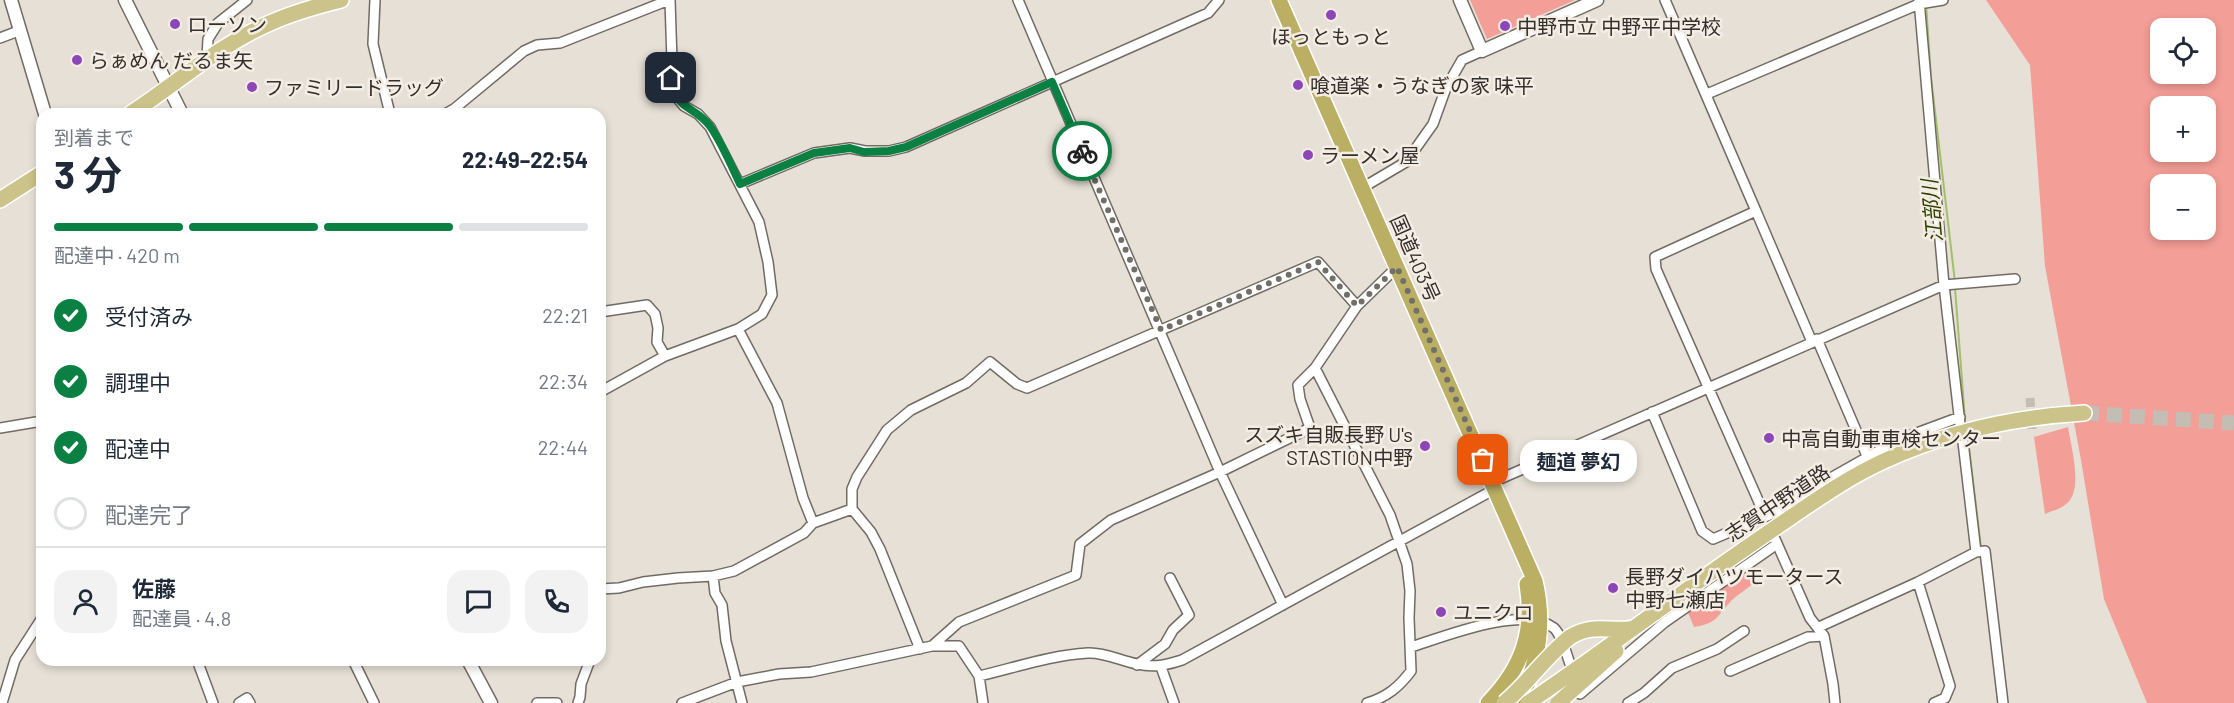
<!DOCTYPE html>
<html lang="ja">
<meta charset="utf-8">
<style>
:root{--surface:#fff;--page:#f2f2f3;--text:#1f2937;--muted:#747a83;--line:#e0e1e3;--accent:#0b8043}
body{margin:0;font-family:Barlow,"Noto Sans JP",sans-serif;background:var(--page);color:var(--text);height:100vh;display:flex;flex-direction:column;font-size:22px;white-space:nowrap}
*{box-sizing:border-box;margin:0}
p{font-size:20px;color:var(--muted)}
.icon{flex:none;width:33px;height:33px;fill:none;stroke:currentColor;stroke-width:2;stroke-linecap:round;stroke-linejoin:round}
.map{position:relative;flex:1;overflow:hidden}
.details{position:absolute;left:36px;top:108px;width:570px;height:558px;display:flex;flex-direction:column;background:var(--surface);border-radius:18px;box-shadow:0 3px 9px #0003}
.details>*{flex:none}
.buttons{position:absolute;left:2150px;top:18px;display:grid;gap:12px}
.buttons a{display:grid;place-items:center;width:66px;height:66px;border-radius:12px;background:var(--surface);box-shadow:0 3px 9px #0003;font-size:30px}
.pin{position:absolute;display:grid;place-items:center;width:51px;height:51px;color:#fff;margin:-26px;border-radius:12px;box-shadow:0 3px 9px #0006}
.courier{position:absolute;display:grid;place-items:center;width:60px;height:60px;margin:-30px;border:4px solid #0b8043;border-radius:50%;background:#fff;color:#222;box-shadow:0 2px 8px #0007}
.bubble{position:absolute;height:42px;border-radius:18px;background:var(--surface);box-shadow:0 3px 9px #0003;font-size:20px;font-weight:700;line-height:42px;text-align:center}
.headline em{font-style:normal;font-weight:700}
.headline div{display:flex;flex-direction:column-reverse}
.headline{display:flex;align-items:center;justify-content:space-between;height:102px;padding:0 18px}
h1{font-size:39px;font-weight:700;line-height:45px}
.bar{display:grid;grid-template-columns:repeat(4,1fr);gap:9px 6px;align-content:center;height:72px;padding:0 18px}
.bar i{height:8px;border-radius:4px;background:var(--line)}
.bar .selected{background:var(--accent)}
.bar p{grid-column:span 4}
.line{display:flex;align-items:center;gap:15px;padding:0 18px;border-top:2px solid var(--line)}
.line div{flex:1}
.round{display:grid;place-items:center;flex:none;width:63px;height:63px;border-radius:18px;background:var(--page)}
ol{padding:0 18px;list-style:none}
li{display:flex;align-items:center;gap:18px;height:66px}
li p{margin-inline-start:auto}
li .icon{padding:6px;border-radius:50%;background:var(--accent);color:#fff;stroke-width:4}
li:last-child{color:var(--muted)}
li i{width:33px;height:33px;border:3px solid var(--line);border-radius:50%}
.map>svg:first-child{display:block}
</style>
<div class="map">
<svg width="2234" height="703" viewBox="0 0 2234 703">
<rect width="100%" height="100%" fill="#e7e0d6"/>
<path fill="#f39e96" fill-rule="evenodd" d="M 1470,0 L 1575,0 L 1487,39 Z
M 1986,0 L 2234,0 L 2234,703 L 2147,703 L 2104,599 L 2081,460 L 2045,266 L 2030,65 ZM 2160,28 L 2205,28 L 2205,74 L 2160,74 ZM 2160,106 L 2205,106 L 2205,152 L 2160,152 ZM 2160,184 L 2205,184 L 2205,230 L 2160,230 Z
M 2068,427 C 2071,447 2084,491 2066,504 C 2061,509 2051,511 2045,514 L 2034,437 Z
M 1745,556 L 1754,583 C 1747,589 1738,594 1731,601 C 1716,617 1718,623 1694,627 L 1684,603 Z"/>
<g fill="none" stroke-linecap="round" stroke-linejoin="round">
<path stroke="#a1c069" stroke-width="2" d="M 1926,4 L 1931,77 L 1955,282
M 1955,288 L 1965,420
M 1968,439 L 1981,548
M 1991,637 L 1998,703"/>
<path stroke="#c3bdb4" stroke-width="9" stroke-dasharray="9 4.5" stroke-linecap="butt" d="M 2030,398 L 2032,429"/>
<path stroke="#c3bdb4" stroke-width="15" stroke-dasharray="15 8" stroke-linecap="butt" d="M 2084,413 L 2234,423"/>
<g stroke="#726b63" stroke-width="12">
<path id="minor" d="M 375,0 L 373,44 L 390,114
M 1018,0 L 1220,472 L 1283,605
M 1665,0 L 1756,211 L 1655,257 L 1656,269 L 1765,516
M 1919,0 L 1944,285 L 1960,424
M 0,38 L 21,30
M 207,59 L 208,39 L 218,23 L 247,0
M 1707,94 L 1919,4 L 1943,0
M 445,114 L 454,109 L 524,51 L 537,45 L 560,43 L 669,0
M 740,184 L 814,153 L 850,148 L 865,151 L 889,151 L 906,147 L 1208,13 L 1219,0
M 1362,188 L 1406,162 L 1433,124 L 1446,88 L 1462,60 L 1482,51
M 1756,211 L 1812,342
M 600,312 L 647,305 L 655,314 L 658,328 L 657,342 L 665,356
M 738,329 L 777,403 L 803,498 L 813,523
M 1817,339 L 1867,456
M 1315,368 L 1390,515 L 1407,564 L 1410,591 L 1409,618 L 1411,671 C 1399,687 1387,697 1367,703
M 600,392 L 665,356 L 738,329 L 762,314 L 772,295 L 768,262 L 759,222 L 710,127 L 698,114 L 684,106 L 673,93 L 670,0
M 1652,412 L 1702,531 L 1713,539 L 1774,513 L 1806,492 L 1898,440 L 1960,417
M 0,428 L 42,421
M 1963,442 L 1976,552 L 1985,551 L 2003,703
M 1493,482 L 1944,285 L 2015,279
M 852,509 L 871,532 L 880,549 L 920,649
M 1775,539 L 1810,618 L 1824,636 L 1833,684 L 1835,703
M 713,576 L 715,593 L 722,605 L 726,641 L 742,703
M 1918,582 L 1950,686 L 1945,698 L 1934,703
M 600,589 L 619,588 L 643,582 L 678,578 L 713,576 L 734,571 L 804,533 L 813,523 L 852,509 L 852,489 L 857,477 L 887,430 L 911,410 L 966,383 L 990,362 L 1017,384 L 1027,388 L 1318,262 L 1357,306
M 1819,627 L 1918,582 L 1976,552
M 932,646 L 959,622 L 1076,575 L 1080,544 L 1111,520 L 1220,472 L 1310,428 L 1300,399 L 1298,385 L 1315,368 L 1357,306 L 1397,267
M 1411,647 C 1443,637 1524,604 1554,628 C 1563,636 1569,664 1574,675
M 197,660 L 213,703
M 353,660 L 374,703
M 1137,665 L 1165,644 L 1173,630 L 1189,615 L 1170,578
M 1161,667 L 1174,703
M 1730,671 L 1808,637 L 1824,636
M 979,676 L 983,703
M 1580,694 L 1665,622 L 1777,544
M 2,703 L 15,660 L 42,618
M 239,703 L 247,698 L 250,703
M 537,703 L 557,703
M 578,703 L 580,697 L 581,684 L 590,660
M 682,703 L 737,682 L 779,674 L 811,672 L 932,646 L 959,646 L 979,676 C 1014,668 1051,655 1088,653 C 1104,652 1121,661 1137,664 C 1153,668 1167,665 1182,660 L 1495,489
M 1628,703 L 1644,693 L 1672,668 L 1717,649 L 1744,631"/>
</g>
<g stroke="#726b63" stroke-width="15">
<path id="tertiary" d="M 11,0 L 45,114
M 125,0 L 182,114
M 1460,0 L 1482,51 L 1597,0
M 468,660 L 491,703"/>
</g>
<g stroke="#fff" stroke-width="18">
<path id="primary" d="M 130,114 C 176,84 219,45 270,23 C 292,13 317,6 341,0
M 0,200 L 42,173
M 1570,637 C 1594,622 1610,633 1634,628
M 1581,666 C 1647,619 1711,571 1778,526 C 1813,502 1848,477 1886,460 C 1949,431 2016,417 2084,413
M 1585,679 L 1616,651"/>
</g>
<g stroke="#fff" stroke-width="18">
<path id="trunk" d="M 1279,0 L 1535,581 C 1545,623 1538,665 1519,703
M 1488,703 C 1522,668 1535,632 1527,584"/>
</g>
<use href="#minor" stroke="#fff" stroke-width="9"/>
<use href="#tertiary" stroke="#fff" stroke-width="12"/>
<use href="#primary" stroke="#ccc38b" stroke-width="15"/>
<use href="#trunk" stroke="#bbaf64" stroke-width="15"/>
<g stroke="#fff" stroke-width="18" stroke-linecap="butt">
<path id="primary-bridge" d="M 1504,703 C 1528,683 1546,656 1570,637
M 1528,703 L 1581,666
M 1558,703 L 1585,679"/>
</g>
<use href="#primary-bridge" stroke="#ccc38b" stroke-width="15"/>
</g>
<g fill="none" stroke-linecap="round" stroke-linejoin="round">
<path stroke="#726e68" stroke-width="6" stroke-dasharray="0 10.8" d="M 1082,151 L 1161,330 L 1318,262 L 1357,306 L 1397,267 L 1483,460"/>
<path stroke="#0b8043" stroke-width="8" d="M 671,78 C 675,111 693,104 710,126 C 722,143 731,165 740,184 L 814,153 L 850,148 L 864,152 L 889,151 L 906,147 L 1052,82 L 1082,151"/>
</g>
<g fill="#8d46b8" stroke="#f4ede3" stroke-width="2">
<circle cx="1331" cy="15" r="6"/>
<circle cx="175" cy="24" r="6"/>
<circle cx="1505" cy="26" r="6"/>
<circle cx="77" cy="60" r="6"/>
<circle cx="1298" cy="85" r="6"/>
<circle cx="252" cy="87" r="6"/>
<circle cx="1308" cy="155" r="6"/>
<circle cx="1769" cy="438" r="6"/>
<circle cx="1425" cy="446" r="6"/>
<circle cx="1613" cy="588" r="6"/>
<circle cx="1441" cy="612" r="6"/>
</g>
<g text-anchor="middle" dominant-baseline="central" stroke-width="5" stroke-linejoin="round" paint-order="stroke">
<g font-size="20" fill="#33302c" stroke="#f4ede3" text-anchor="start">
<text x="187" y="24">ローソン</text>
<text x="1517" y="26">中野市立 中野平中学校</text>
<text x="1331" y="36" text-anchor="middle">ほっともっと</text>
<text x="89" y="60">らぁめん だるま矢</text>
<text x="1310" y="85">喰道楽・うなぎの家 味平</text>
<text x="264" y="87">ファミリードラッグ</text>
<text x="1320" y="155">ラーメン屋</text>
<text x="1413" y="434" text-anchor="end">スズキ自販長野 U's<tspan x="1413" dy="23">STASTION中野</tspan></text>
<text x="1781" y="438">中高自動車車検センター</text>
<text x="1625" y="576">長野ダイハツモータース<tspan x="1625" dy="23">中野七瀬店</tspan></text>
<text x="1453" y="612">ユニクロ</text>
</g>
<g font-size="20" fill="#33302c" stroke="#f4ede3">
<text transform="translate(1416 258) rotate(66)">国道403号</text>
<text transform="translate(1777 502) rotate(-34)">志賀中野道路</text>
</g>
<g font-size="21" font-style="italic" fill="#2e4000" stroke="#f4ede3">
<text transform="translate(1931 211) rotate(-95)">江部川</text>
</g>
</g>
</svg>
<div class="buttons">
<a><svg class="icon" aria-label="locate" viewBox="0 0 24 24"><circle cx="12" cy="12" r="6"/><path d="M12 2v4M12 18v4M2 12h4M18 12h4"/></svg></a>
<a>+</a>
<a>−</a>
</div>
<div class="pin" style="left:1483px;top:460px;background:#ea580c"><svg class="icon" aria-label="bag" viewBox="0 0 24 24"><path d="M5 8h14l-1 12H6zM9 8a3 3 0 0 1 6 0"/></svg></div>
<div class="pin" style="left:671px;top:78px;background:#1f2937"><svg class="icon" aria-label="home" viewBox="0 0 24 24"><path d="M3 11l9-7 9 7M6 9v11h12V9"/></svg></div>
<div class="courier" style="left:1082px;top:151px"><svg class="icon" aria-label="bike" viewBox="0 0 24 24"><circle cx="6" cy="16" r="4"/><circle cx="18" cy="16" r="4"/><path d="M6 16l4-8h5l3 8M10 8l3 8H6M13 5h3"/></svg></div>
<div class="bubble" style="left:1520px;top:440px;width:117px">麺道 夢幻</div>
<section class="details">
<div class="headline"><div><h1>3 分</h1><p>到着まで</p></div><em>22:49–22:54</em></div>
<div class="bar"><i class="selected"></i><i class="selected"></i><i class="selected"></i><i></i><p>配達中 · 420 m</p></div>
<ol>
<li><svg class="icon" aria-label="check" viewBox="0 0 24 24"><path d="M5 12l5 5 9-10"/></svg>受付済み<p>22:21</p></li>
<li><svg class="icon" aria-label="check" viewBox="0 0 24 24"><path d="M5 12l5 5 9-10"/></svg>調理中<p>22:34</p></li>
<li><svg class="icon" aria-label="check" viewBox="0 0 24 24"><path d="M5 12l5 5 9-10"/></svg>配達中<p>22:44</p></li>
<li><i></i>配達完了</li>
</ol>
<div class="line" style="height:108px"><a class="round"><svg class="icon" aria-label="person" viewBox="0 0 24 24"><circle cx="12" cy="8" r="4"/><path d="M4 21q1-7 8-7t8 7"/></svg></a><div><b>佐藤</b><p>配達員 · 4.8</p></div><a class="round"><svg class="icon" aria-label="chat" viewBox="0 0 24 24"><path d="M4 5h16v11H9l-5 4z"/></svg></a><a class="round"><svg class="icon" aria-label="phone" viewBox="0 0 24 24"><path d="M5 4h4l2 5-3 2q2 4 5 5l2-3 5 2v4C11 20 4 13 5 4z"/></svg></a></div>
</section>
</div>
